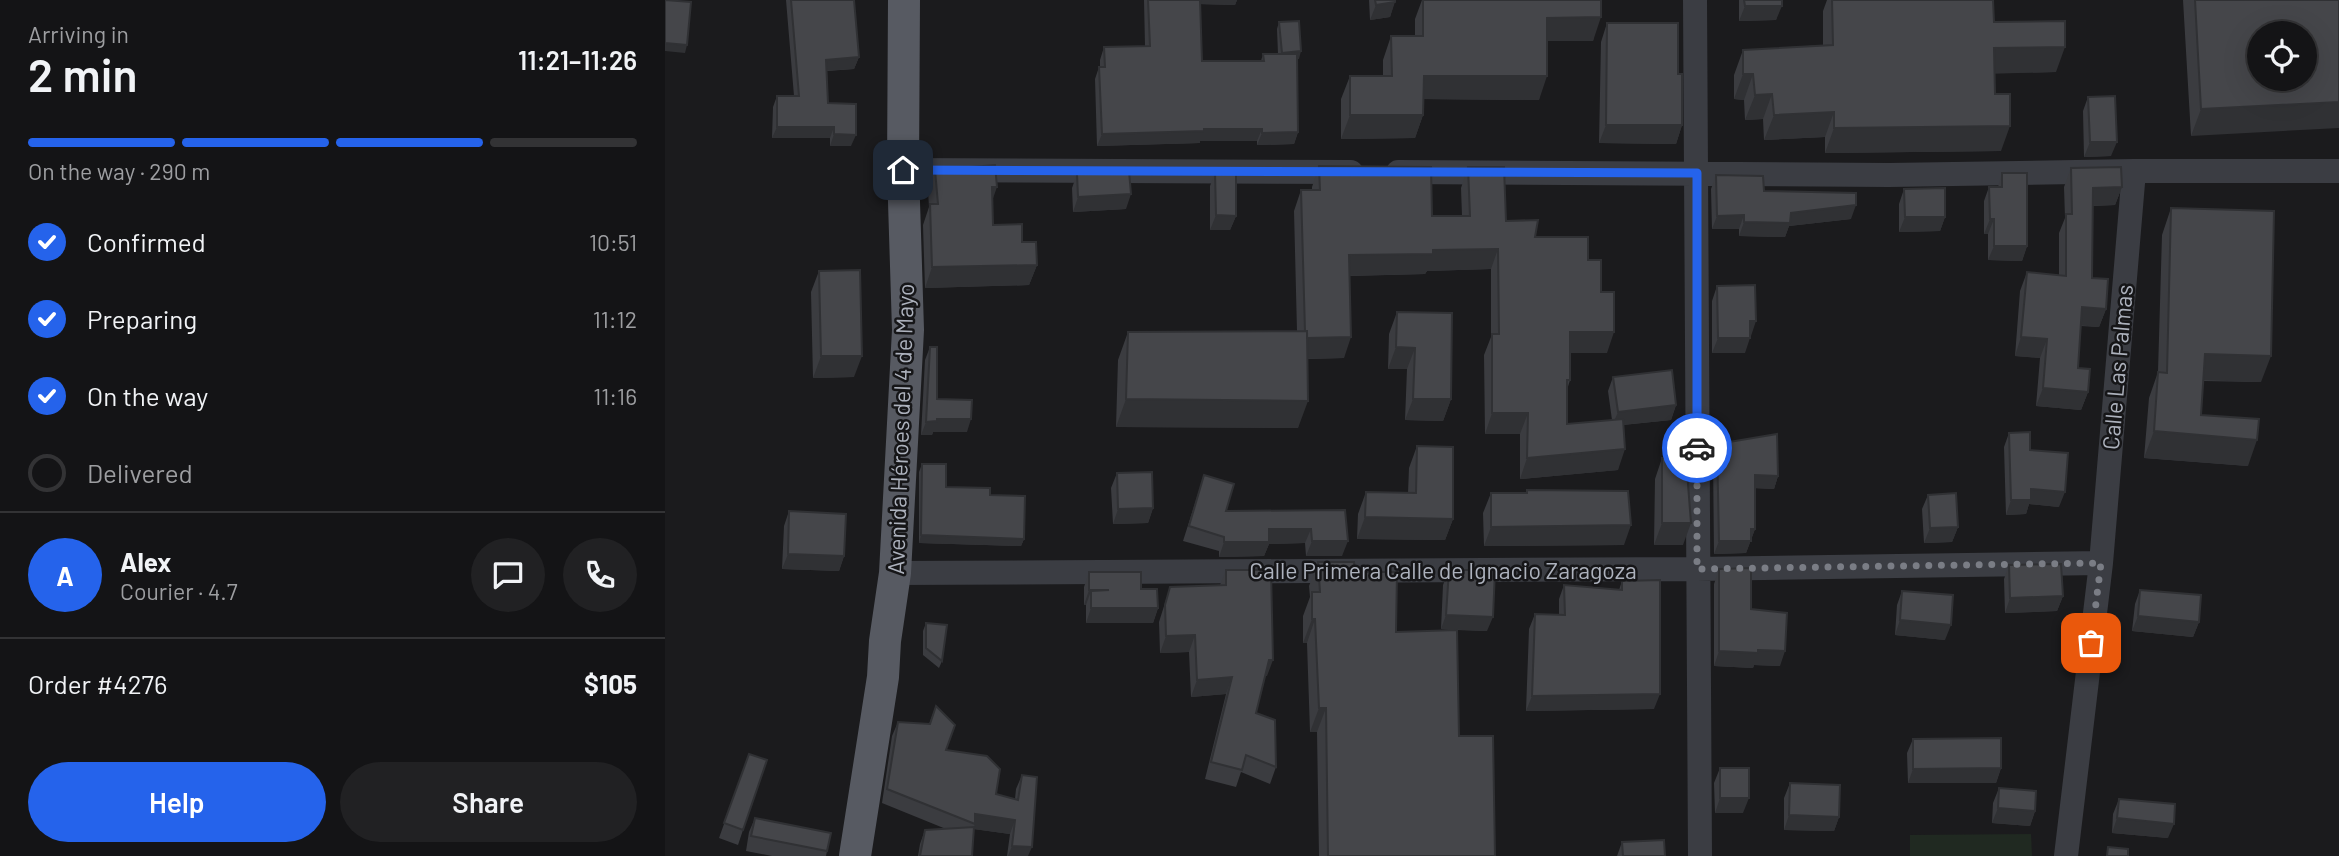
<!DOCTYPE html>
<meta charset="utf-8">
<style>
:root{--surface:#141416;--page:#212123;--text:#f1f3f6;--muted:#9d9ea1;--line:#333335;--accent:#2563eb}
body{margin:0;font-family:Barlow,sans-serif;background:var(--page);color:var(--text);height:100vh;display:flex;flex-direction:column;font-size:26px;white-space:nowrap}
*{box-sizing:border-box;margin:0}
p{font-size:23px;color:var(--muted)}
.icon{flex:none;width:38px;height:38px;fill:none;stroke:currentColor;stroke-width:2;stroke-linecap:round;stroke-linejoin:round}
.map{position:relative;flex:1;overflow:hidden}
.side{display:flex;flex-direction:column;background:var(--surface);width:665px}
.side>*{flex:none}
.buttons{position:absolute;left:1582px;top:21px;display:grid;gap:14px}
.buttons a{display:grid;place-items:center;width:70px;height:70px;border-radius:50%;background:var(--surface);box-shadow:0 7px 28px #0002,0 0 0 2px var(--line);font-size:35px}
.pin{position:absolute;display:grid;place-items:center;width:60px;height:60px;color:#fff;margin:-30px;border-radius:14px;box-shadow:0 4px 10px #0006}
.courier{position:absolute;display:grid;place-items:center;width:70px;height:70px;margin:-35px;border:5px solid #2563eb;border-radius:50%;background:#fff;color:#222;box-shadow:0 2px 9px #0007}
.overview em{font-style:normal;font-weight:600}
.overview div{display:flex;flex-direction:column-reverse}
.overview{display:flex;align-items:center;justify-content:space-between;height:119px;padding:0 28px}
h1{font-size:46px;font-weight:600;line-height:52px}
.bar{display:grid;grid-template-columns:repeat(4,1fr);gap:10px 7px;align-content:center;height:84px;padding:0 28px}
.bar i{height:9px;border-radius:5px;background:var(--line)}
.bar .selected{background:var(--accent)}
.bar p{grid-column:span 4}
.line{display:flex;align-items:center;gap:18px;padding:0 28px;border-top:2px solid var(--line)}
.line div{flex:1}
.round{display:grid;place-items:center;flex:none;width:74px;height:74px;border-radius:37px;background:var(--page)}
ol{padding:0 28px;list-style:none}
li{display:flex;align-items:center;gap:21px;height:77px}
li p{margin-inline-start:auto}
li .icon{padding:7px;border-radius:50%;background:var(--accent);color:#fff;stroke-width:4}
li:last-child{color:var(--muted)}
li i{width:38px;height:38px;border:4px solid var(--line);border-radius:50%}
.primary-button{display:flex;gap:14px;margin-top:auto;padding:14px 28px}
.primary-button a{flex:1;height:80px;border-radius:42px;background:var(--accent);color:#fff;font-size:28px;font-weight:600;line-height:80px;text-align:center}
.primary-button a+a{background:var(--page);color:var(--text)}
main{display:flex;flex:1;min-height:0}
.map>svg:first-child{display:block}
</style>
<main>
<section class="side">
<div class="overview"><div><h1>2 min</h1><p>Arriving in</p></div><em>11:21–11:26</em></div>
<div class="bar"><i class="selected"></i><i class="selected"></i><i class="selected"></i><i></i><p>On the way · 290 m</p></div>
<ol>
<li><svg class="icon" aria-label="check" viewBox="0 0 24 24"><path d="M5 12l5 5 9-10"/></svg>Confirmed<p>10:51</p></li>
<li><svg class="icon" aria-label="check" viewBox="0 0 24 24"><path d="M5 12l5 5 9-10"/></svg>Preparing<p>11:12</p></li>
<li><svg class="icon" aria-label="check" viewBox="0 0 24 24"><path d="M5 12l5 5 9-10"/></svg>On the way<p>11:16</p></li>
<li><i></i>Delivered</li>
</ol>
<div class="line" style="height:126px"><b class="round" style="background:var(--accent);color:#fff">A</b><div><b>Alex</b><p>Courier · 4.7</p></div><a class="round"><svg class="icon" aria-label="chat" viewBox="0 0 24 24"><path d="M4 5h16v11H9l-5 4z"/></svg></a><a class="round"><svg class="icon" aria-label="phone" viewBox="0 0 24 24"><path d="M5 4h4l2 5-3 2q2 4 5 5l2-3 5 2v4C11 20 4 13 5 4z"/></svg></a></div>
<div class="line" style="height:91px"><div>Order #4276</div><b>$105</b></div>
<div class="primary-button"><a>Help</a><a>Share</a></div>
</section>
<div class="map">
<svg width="1674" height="856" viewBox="0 0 1674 856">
<rect width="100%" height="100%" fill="#1b1b1d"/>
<path fill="#202921" d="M 1366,834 L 1367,856 L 1245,856 L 1245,835 Z"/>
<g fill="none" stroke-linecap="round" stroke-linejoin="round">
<path stroke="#3b3d43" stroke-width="24" d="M 1030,0 L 1035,856
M 238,170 L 686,172
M 733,172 L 1224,175 L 1469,171 L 1674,171
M 230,573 L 1032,569 L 1436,563
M 1401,856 L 1436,563 L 1469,171"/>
<path stroke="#575a62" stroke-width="32" d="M 190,856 L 218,677 L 220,641 L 230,573 L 243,330 L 238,170 L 239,0"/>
</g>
<path fill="#3b3c40" d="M 121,0 L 193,0 L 189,0 L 194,57 L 189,69 L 162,71 L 163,103 L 186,146 L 165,146 L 165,138 L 107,138 L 108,107 L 112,96 L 129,96 Z
M 479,0 L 572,0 L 570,5 L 535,4 L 537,61 L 596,61 L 598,54 L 613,54 L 612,29 L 614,22 L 634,59 L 632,59 L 633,132 L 629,144 L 592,145 L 592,141 L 535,141 L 535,143 L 432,146 L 430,79 L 434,67 L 435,67 L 435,60 L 439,47 L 480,46 Z
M 704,0 L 730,0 L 725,17 L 705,20 Z
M 757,0 L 936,0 L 928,41 L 882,41 L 874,100 L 758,99 L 758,115 L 750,138 L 676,139 L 676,99 L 685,76 L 718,76 L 718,60 L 726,36 L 750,36 L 750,19 Z
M 1074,0 L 1117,0 L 1111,20 L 1074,21 Z
M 1162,0 L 1328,0 L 1329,22 L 1391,72 L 1329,73 L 1330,94 L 1336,151 L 1160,153 L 1160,137 L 1099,140 L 1098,119 L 1080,120 L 1079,100 L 1069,99 L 1069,75 L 1078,50 L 1158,45 L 1158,11 Z
M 1518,0 L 1674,0 L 1526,136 Z
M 942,23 L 1013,74 L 1017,125 L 1011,144 L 934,143 L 936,42 Z
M 1423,97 L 1446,156 L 1419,157 L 1418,111 Z
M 654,166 L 767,216 L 797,216 L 796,188 L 803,167 L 841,221 L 870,237 L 923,260 L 936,292 L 942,353 L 905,353 L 905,380 L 902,390 L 902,424 L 947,420 L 943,391 L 948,377 L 1011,405 L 1006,420 L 958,425 L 953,470 L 855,479 L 855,434 L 820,434 L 819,355 L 826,337 L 826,269 L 762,271 L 760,274 L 685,276 L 679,358 L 643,359 L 633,428 L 451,427 L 453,360 L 463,332 L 632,331 L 629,211 L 636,190 L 647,190 L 647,187 Z
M 1406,168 L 1457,187 L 1450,205 L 1428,206 L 1427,278 L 1441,309 L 1434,327 L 1416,326 L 1413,368 L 1423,392 L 1416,410 L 1371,406 L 1375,358 L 1350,356 L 1355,291 L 1362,272 L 1394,275 L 1394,233 L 1400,218 L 1399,187 Z
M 270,170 L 327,201 L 328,225 L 357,242 L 372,265 L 364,285 L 260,288 L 258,225 L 264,207 L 263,191 Z
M 550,172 L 571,216 L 565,230 L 545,230 L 545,186 Z
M 1337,173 L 1362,246 L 1357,261 L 1323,260 L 1323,234 L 1319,234 L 1319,201 L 1324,187 L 1333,187 Z
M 412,174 L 461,209 L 408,212 L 407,188 Z
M 1051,175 L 1099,191 L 1186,219 L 1124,226 L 1120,237 L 1074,236 L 1074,229 L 1047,229 L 1046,189 Z
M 1239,189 L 1280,217 L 1275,231 L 1234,232 L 1234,204 Z
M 1506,208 L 1596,382 L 1538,381 L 1536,415 L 1583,466 L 1479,458 L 1484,398 L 1493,372 L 1497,235 Z
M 154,271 L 189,377 L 148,378 L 146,292 Z
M 1052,286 L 1080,353 L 1047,353 L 1047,301 Z
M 732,312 L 786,399 L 778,421 L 740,420 L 742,369 L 723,369 L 724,334 Z
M 265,347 L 272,399 L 302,432 L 268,432 L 267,435 L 256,435 L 260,360 Z
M 1344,433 L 1365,450 L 1394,507 L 1364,504 L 1361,514 L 1341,515 L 1339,447 Z
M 1052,444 L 1113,476 L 1109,489 L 1090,488 L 1090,529 L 1081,553 L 1049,554 L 1048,457 Z
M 752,446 L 788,519 L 780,540 L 692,539 L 693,514 L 701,492 L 743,493 L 744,468 Z
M 997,458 L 1018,545 L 989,545 L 990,479 Z
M 257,464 L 281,487 L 325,495 L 359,539 L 356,546 L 254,543 L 254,472 Z
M 452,473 L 488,508 L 483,523 L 448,524 L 446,488 Z
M 539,475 L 561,511 L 680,510 L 677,556 L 641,556 L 640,543 L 604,544 L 599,556 L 554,557 L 554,551 L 518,541 Z
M 862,490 L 959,545 L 819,546 L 818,513 L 826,493 L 861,493 Z
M 1263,495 L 1293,527 L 1287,542 L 1259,543 L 1257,509 Z
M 124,511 L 179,556 L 174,571 L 117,569 L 119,526 Z
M 653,562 L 690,572 L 731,632 L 787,630 L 776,629 L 778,585 L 784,570 L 822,631 L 792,630 L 794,736 L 830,856 L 654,856 L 652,732 L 645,732 L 642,643 L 638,643 L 638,616 L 645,597 L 644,586 Z
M 1344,565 L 1398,596 L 1392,611 L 1340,613 L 1339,579 Z
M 1054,569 L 1086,609 L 1115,666 L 1089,665 L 1088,668 L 1049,666 L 1049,584 Z
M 561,570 L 602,676 L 600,676 L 591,713 L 611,767 L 605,784 L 576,772 L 571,787 L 540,779 L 561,694 L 526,697 L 524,652 L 495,653 L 494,622 L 505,587 L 555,585 Z
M 424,572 L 476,589 L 493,608 L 488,623 L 421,623 L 421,605 L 419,605 L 419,587 Z
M 957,581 L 989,709 L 861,711 L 864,629 L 870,614 L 894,615 L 894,599 L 899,585 L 954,590 Z
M 1475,590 L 1534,622 L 1528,637 L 1467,631 L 1470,604 Z
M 1237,591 L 1280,640 L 1230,635 L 1232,605 Z
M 261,623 L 277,661 L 274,668 L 258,655 L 258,631 Z
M 271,706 L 281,750 L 331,794 L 350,799 L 351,789 L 357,775 L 363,856 L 342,856 L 345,834 L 309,829 L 307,856 L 253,856 L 255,844 L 260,830 L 281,829 L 217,803 L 227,736 L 233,722 L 264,724 Z
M 1248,739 L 1336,768 L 1331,783 L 1243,783 L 1242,753 Z
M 84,754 L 78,830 L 73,845 L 54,838 Z
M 1055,768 L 1078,813 L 1050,813 L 1049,783 Z
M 1125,783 L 1174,817 L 1169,831 L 1119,830 L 1119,798 Z
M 1334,788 L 1370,811 L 1365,826 L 1327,823 L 1328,803 Z
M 1454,799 L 1503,838 L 1447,833 L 1448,814 Z
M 90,818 L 162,851 L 161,856 L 107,856 L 81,851 L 84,832 Z
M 957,842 L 1000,856 L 952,856 Z"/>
<path fill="#303134" d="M 531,0 L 572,0 L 570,5 L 530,4 Z
M 730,2 L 725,17 L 705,20 L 711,5 Z
M 1080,6 L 1117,6 L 1111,20 L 1074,21 Z
M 936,17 L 928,41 L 873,41 L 882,18 Z
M 0,43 L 22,45 L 20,53 L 0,51 Z
M 1400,47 L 1391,72 L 1320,74 L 1329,48 Z
M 636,51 L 634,59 L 614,60 L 617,53 Z
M 194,57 L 189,69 L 157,71 L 161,60 Z
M 1078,74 L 1088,74 L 1079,100 L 1069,99 Z
M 759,76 L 882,76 L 874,100 L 750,99 Z
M 1107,94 L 1098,119 L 1080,120 L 1090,95 Z
M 1674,102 L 1674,128 L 1526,136 L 1536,109 Z
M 1169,112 L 1160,137 L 1099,140 L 1109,115 Z
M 685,115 L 758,115 L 750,138 L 676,139 Z
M 941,125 L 1017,125 L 1011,144 L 934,143 Z
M 1345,126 L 1336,151 L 1160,153 L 1169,128 Z
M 112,127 L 169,127 L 165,138 L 107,138 Z
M 539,129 L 597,129 L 592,141 L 535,141 L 535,143 L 432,146 L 437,134 Z
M 633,132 L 629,144 L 592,145 L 597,133 Z
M 169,134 L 191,135 L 186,146 L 165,146 Z
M 1425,142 L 1452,142 L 1446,156 L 1419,157 Z
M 327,187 L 332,187 L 325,207 Z
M 1457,187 L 1450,205 L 1422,206 L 1428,188 Z
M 466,194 L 461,209 L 408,212 L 413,197 Z
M 1191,205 L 1186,219 L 1124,226 L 1120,237 L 1074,236 L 1079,222 L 1126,213 Z
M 551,215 L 571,216 L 565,230 L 545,230 Z
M 1079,215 L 1074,229 L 1047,229 L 1052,216 Z
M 1240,217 L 1280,217 L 1275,231 L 1234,232 Z
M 1325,219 L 1329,219 L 1323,234 L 1319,234 Z
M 1329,246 L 1362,246 L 1357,261 L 1323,260 Z
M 833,249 L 826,269 L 762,271 L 760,274 L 677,276 L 684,255 L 768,250 Z
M 372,265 L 364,285 L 260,288 L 267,267 Z
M 1417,307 L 1441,309 L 1434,327 L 1411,325 Z
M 1085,321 L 1091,321 L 1086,336 Z
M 905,332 L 949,332 L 942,353 L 897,353 Z
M 686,337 L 679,358 L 632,359 L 640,338 Z
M 1356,337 L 1382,339 L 1375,358 L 1350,356 Z
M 1053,338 L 1085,338 L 1080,353 L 1047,353 Z
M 731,347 L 750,348 L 742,369 L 723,369 Z
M 1540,354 L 1606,356 L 1596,382 L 1530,380 Z
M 156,356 L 197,356 L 189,377 L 148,378 Z
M 1378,388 L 1423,392 L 1416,410 L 1371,406 Z
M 461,399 L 643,401 L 633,428 L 451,427 Z
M 748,399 L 786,399 L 778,421 L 740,420 Z
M 1011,405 L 1006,420 L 947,426 L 953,412 Z
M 827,413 L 863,413 L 855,434 L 820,434 Z
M 272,419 L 306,419 L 302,432 L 268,432 L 267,435 L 256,435 L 261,422 Z
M 1489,431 L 1592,440 L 1583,466 L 1479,458 Z
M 960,449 L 953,470 L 855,479 L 862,458 Z
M 1090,475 L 1113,476 L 1109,489 L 1085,488 Z
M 1366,489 L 1400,492 L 1394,507 L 1364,504 L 1361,514 L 1341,515 L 1346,500 Z
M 488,508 L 483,523 L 448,524 L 453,509 Z
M 700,517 L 788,519 L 780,540 L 692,539 Z
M 997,523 L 1026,523 L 1018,545 L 989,545 Z
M 966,525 L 959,545 L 819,546 L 826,527 Z
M 1293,527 L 1287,542 L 1259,543 L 1265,528 Z
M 604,529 L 646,529 L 640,543 L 604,544 L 599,556 L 554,557 L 559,542 Z
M 1086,529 L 1090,529 L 1081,553 L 1049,554 L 1054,541 Z
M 256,535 L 359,539 L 356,546 L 254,543 Z
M 647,541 L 683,541 L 677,556 L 641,556 Z
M 123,554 L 179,556 L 174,571 L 117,569 Z
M 424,590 L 444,590 L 426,591 L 421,605 L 419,605 Z
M 1398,596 L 1392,611 L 1340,613 L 1345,598 Z
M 426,608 L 493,608 L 488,623 L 421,623 Z
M 781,615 L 828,617 L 822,631 L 776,629 Z
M 1473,616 L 1534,622 L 1528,637 L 1467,631 Z
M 647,619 L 650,619 L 642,643 L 638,643 Z
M 1235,620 L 1286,625 L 1280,640 L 1230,635 Z
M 530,635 L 524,652 L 495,653 L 501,636 Z
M 1093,650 L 1120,651 L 1115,666 L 1089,665 L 1088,668 L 1049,666 L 1054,651 Z
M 604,660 L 608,660 L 602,676 L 598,676 Z
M 567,677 L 561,694 L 526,697 L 532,680 Z
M 995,694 L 989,709 L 861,711 L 867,696 Z
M 654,708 L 661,708 L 652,732 L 645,732 Z
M 1336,768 L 1331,783 L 1243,783 L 1248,769 Z
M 1055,798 L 1084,798 L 1078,813 L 1050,813 Z
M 1333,808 L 1370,811 L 1365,826 L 1327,823 Z
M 310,814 L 350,820 L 345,834 L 308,829 L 310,824 Z
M 1124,815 L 1174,817 L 1169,831 L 1119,830 Z
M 1452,818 L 1509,824 L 1503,838 L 1447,833 Z
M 347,846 L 367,847 L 363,856 L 343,856 Z"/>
<path fill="#45464a" stroke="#303134" stroke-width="2" fill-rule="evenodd" d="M 0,0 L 26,2 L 22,45 L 0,43 Z
M 126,0 L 189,0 L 194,57 L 161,60 L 163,103 L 191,104 L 191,135 L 169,134 L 169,127 L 112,127 L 112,96 L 134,96 Z
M 483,0 L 535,0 L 537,61 L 599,61 L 598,54 L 632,54 L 633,132 L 597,133 L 597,129 L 539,129 L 539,131 L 437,134 L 434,67 L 440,67 L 439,47 L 485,46 Z
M 710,0 L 730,0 L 730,2 L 711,5 Z
M 758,0 L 936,0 L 936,17 L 882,18 L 882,76 L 759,76 L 758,115 L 685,115 L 685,76 L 727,76 L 726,36 L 758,36 Z
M 1079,0 L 1117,0 L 1117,6 L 1080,6 Z
M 1167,0 L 1328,0 L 1329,22 L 1400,21 L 1400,47 L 1329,48 L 1330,94 L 1345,94 L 1345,126 L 1169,128 L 1169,112 L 1109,115 L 1107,94 L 1090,95 L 1088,74 L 1078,74 L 1078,50 L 1168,45 Z
M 1530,0 L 1674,0 L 1674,102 L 1536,109 ZM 1594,33 L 1640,33 L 1640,79 L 1594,79 Z
M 634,21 L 636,51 L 617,53 L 614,22 Z
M 942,23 L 1013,23 L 1013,74 L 1017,74 L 1017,125 L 941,125 Z
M 1450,96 L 1452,142 L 1425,142 L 1423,97 Z
M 330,165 L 332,187 L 327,187 L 328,225 L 357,224 L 357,242 L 371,242 L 372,265 L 267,267 L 265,204 L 273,204 L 270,170 Z
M 654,166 L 766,167 L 767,216 L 805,216 L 803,167 L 839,167 L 841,221 L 873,220 L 870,237 L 923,237 L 923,260 L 936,260 L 936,292 L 949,292 L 949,332 L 905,332 L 905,380 L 902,380 L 902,424 L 958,419 L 960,449 L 862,458 L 863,413 L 827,413 L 827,334 L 834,334 L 833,249 L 768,250 L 768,254 L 684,255 L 686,337 L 642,338 L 642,331 L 640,331 L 636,190 L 655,190 Z
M 1456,167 L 1457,187 L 1428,188 L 1427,278 L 1443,279 L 1441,309 L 1417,307 L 1413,368 L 1425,369 L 1423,392 L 1378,388 L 1382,339 L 1356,337 L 1362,272 L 1401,276 L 1401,214 L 1407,214 L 1406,168 Z
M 464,171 L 466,194 L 413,197 L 412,174 Z
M 550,172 L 571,172 L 571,216 L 551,215 Z
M 1337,173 L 1362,173 L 1362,246 L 1329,246 L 1329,219 L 1325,219 L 1324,187 L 1337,187 Z
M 1051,175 L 1098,176 L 1099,191 L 1191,193 L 1191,205 L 1126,213 L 1125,223 L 1079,222 L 1079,215 L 1052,216 Z
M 1280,188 L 1280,217 L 1240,217 L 1239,189 Z
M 1506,208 L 1609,211 L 1606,356 L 1540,354 L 1536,415 L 1594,419 L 1592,440 L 1489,431 L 1493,372 L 1502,373 Z
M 195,270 L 197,356 L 156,356 L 154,271 Z
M 1090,285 L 1091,321 L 1085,321 L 1085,338 L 1053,338 L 1052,286 Z
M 732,312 L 787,313 L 786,399 L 748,399 L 750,348 L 731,347 Z
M 642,331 L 643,401 L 461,399 L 463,332 Z
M 265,347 L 272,347 L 272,399 L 307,400 L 306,419 L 272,419 L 272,421 L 261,422 Z
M 1007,370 L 1011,405 L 953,412 L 948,377 Z
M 1365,432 L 1365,450 L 1403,453 L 1400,492 L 1366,489 L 1366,500 L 1346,500 L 1344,433 Z
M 1112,434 L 1113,476 L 1090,475 L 1090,529 L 1086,529 L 1086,541 L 1054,541 L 1052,444 Z
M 752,446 L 788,447 L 788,519 L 700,517 L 701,492 L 751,493 Z
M 997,458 L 1021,458 L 1026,523 L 997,523 Z
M 257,464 L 281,464 L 281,487 L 325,488 L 325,495 L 360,496 L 359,539 L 256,535 Z
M 487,472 L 488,508 L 453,509 L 452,473 Z
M 539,475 L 569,484 L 561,511 L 680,510 L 683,541 L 647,541 L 646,529 L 604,529 L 604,542 L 559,542 L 559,537 L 524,526 Z
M 862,490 L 963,491 L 966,525 L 826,527 L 826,493 L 862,493 Z
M 1291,493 L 1293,527 L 1265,528 L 1263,495 Z
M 124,511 L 181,514 L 179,556 L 123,554 Z
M 653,562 L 689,562 L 690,572 L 732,572 L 731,632 L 792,630 L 794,736 L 828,736 L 830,856 L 663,856 L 661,708 L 654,708 L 650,619 L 647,619 L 647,592 L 655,592 Z
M 1396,564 L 1398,596 L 1345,598 L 1344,565 Z
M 1086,568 L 1086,609 L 1122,613 L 1120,651 L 1093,650 L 1093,653 L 1054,651 L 1054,569 Z
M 561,570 L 606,570 L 608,660 L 604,660 L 591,713 L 610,720 L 611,767 L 581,755 L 577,770 L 546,762 L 567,677 L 532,680 L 530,635 L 501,636 L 500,605 L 505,587 L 561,585 Z
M 784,570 L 830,570 L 828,617 L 781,615 Z
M 424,572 L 476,572 L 476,589 L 492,589 L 493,608 L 426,608 L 426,591 L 444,590 L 424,590 Z
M 995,580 L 995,694 L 867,696 L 870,614 L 900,615 L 899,585 L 957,590 L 957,581 Z
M 1475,590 L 1536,595 L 1534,622 L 1473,616 Z
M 1237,591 L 1288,595 L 1286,625 L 1235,620 Z
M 261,623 L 282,625 L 277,661 L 261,648 Z
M 271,706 L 290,725 L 281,750 L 322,756 L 335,769 L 331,794 L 353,800 L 357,775 L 372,777 L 367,847 L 347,846 L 350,820 L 310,814 L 310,824 L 222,789 L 233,722 L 265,724 Z
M 1336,738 L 1336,768 L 1248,769 L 1248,739 Z
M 84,754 L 102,760 L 78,830 L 59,823 Z
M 1055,768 L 1084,768 L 1084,798 L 1055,798 Z
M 1125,783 L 1175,785 L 1174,817 L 1124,815 Z
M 1334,788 L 1371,791 L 1370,811 L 1333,808 Z
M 1454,799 L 1510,804 L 1509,824 L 1452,818 Z
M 90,818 L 166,833 L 162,851 L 86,836 Z
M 309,827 L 307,856 L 255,856 L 260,830 Z
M 999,840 L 1000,856 L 958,856 L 957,842 Z
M 1443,847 L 1463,849 L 1463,856 L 1442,856 Z"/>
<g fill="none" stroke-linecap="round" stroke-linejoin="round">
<path stroke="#7a7d85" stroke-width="7" stroke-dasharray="0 12.6" d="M 1032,448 L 1032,569 L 1436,563 L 1426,643"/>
<path stroke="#2563eb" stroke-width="9" d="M 238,170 L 1032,173 L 1032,448"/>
</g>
<g text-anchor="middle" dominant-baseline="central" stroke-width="5" stroke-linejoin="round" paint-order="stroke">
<g font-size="23" fill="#adb2bd" stroke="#161618">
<text transform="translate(1452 367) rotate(-85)">Calle Las Palmas</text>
<text transform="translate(235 429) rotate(-88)">Avenida Héroes del 4 de Mayo</text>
<text x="778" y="570">Calle Primera Calle de Ignacio Zaragoza</text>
</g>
</g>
</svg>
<div class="buttons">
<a><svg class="icon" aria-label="locate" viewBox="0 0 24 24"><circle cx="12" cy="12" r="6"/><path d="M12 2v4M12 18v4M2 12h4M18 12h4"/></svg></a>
</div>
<div class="pin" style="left:1426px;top:643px;background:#ea580c"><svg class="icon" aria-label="bag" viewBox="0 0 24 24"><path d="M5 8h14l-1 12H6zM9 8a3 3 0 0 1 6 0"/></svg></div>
<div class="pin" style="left:238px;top:170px;background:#1f2937"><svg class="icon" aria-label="home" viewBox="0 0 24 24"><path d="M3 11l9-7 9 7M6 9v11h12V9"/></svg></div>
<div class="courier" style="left:1032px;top:448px"><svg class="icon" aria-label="car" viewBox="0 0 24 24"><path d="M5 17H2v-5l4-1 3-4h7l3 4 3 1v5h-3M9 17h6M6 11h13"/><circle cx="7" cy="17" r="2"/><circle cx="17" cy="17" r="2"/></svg></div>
</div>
</main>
